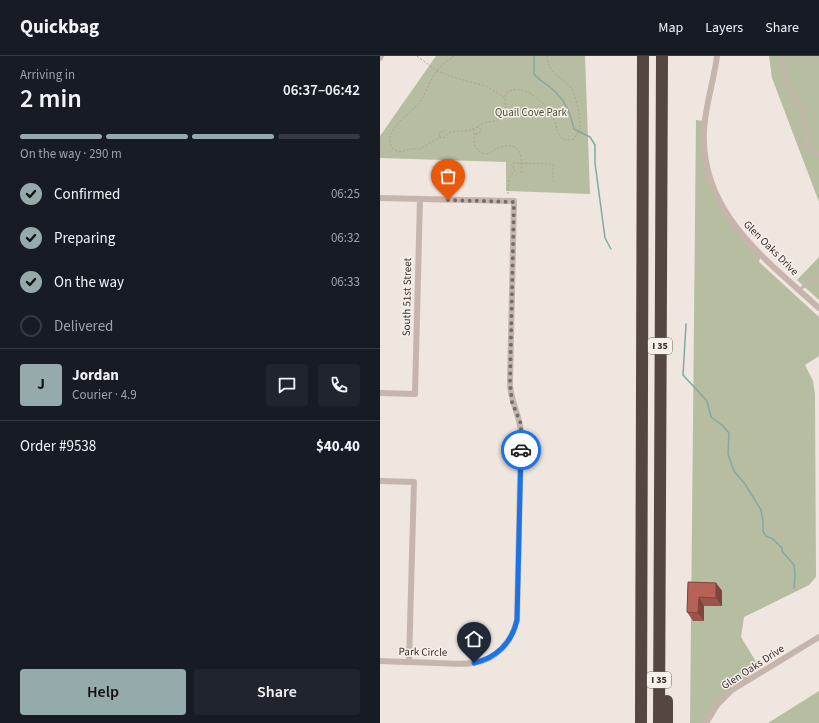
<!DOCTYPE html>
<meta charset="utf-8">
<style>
:root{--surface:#171b24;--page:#20242c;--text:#f1f3f6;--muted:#9ea1a6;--line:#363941;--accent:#95aaab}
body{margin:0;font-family:"Source Sans 3",sans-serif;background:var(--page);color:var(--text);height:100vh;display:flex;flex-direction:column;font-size:15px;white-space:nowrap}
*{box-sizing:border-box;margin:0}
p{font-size:13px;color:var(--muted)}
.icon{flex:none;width:22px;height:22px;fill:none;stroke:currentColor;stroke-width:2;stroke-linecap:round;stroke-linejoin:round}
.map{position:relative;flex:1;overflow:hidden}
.side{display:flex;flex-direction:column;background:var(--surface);width:380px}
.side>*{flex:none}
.pin{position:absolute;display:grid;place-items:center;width:34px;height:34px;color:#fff;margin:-41px -17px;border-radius:50% 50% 50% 0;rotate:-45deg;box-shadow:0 0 4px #0007}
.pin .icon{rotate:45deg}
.courier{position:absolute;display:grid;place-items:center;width:40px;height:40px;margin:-20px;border:3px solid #1a73e8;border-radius:50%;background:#fff;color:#222;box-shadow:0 1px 5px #0007}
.head em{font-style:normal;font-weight:600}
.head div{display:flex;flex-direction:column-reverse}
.head{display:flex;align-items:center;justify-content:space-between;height:68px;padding:0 20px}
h1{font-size:26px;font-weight:600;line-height:30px}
.bar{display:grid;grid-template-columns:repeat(4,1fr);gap:6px 4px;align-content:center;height:48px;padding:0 20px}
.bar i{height:5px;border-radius:3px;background:var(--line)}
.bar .current{background:var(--accent)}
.bar p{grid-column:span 4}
.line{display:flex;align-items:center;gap:10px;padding:0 20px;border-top:1px solid var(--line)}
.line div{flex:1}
.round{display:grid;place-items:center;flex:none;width:42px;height:42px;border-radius:4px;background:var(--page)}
ol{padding:0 20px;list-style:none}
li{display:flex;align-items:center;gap:12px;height:44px}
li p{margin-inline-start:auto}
li .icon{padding:4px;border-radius:50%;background:var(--accent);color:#111;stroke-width:4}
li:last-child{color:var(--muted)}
li i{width:22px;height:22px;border:2px solid var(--line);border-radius:50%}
.button{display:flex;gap:8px;margin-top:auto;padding:8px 20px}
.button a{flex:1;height:46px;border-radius:4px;background:var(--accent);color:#111;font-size:16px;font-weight:600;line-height:46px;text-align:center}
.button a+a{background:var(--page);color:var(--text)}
header{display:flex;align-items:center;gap:24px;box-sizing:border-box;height:56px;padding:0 20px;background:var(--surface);border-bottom:1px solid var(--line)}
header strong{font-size:19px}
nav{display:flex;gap:22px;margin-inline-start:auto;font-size:14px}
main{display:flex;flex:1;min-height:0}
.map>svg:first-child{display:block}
</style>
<header>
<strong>Quickbag</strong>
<nav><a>Map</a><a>Layers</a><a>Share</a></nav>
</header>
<main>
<section class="side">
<div class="head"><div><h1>2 min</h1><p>Arriving in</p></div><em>06:37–06:42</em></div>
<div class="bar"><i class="current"></i><i class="current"></i><i class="current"></i><i></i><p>On the way · 290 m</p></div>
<ol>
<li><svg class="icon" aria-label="check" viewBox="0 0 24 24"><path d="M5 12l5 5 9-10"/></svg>Confirmed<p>06:25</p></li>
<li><svg class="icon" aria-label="check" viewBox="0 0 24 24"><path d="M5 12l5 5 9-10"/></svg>Preparing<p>06:32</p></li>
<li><svg class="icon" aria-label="check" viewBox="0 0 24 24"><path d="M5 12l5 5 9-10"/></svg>On the way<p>06:33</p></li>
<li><i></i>Delivered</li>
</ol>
<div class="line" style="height:72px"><b class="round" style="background:var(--accent);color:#111">J</b><div><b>Jordan</b><p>Courier · 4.9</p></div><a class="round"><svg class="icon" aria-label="chat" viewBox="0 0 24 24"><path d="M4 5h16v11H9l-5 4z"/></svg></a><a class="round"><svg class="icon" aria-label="phone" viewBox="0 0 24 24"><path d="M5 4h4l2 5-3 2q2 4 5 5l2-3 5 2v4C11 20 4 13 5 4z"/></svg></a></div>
<div class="line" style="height:52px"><div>Order #9538</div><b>$40.40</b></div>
<div class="button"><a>Help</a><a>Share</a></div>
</section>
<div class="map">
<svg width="439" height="667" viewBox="0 0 439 667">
<rect width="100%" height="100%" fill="#efe6df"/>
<path fill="#b6bda0" d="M 56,0 L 205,0 L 210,138 L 126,135 L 126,106 L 0,102 L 0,80 Z
M 389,0 L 439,0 L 439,146 L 392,22 Z
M 316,64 L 325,65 L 324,98 L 341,148 L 381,199 L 379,206 L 439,261 L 439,300 L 425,309 L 433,325 L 435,338 L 436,521 L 429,529 L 364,561 L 361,581 L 378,609 L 363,626 L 352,634 L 326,667 L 310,667 Z
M 439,201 L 439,244 L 417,224 Z
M 439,635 L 439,667 L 388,667 Z"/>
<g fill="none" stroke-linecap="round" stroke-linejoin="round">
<path stroke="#81a9a6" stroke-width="1.5" d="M 154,0 L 154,18 C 159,24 165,27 171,32 C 185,43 190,56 194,73 L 210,81 L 215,89 L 215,107 L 225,182 L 231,193
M 306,268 L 303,319 L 327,345 L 331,361 L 342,369 L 349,377 L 348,398 L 354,415 L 365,428 L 381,454 L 383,465 L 383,475 L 386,480 L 393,483 L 402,492 L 402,495 L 414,509 L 415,518 L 414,532"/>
<path stroke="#b29f96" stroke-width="1" stroke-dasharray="2 2" stroke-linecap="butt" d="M 37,0 L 57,15 L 79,23 L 106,30 L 124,41
M 74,0 C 69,4 63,7 59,12 C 50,22 47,36 39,47 C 30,58 0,76 13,93 L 20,96 L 31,93 L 40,93 L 60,81 L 64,82 C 70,73 80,76 90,74 C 94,73 95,71 99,71 L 101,74 L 99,78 L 95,78
M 98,71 C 105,63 118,68 124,59 C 128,53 123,44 126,37 C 140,25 166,46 172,59 C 176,65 176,77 182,82 C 185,85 190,84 194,83 C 196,79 199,76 200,72 C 201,63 196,39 191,32 C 179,18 170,21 167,0
M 93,73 C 94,75 95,77 95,79 C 95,81 94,83 94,85 C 94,91 100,98 106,98 C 112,97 115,92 121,91 C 143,85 142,103 141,119
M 60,81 L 59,78 L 61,75 L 63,75 L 65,78
M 128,138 L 129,122 L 135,114 L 135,113 L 131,110 L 133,107 L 173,108 L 173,125 L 176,125"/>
<path stroke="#c6b5ac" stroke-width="3" d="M 401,0 L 408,32 L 422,54 L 426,73 L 427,92 L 439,98
M 419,234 L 428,227 L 439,224"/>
<path stroke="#c6b5ac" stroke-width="6" d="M 337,0 C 334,25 325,50 324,75 C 320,156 385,203 439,252
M 0,2 L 1,0
M 0,142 L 134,145 L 130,327 C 130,345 140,359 141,377 L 137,564 C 132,586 116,604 93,607 C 81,609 68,607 56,607 C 37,606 19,606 0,605
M 0,337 L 35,338 L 40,143
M 0,425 L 34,426 L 29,606
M 326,667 L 337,649 L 352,634 L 439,581"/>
<path stroke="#554642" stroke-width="12" d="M 287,645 L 287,667
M 261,667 L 263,0
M 279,667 L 282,0"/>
</g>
<path fill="#9d544a" d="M 308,526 L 336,527 L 342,535 L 342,550 L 324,550 L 324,565 L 313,565 L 307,556 Z"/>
<path fill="#7f453c" d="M 336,527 L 342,535 L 342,550 L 336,542 Z
M 319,541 L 324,550 L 324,565 L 318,557 Z"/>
<path fill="#b66256" stroke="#7f453c" d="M 308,526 L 336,527 L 336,542 L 319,541 L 318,557 L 307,556 Z"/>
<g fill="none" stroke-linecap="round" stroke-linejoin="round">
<path stroke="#766d69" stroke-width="4" stroke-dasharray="0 7.2" d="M 68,144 L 134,146 L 130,327 L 132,346 L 141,368 L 141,394"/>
<path stroke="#1a73e8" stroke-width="5" d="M 94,607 C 116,602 132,587 137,564 L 141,394"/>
</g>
<g text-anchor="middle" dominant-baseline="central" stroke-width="3" stroke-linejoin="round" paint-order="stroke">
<g fill="#f7f0ea" stroke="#6f6764" stroke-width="1">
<rect x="268" y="282" width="24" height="16" rx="3"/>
<rect x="267" y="616" width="24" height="16" rx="3"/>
</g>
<g font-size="10" font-weight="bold" fill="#352c2a">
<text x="280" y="290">I 35</text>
<text x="279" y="624">I 35</text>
</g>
<g font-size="11" fill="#485031" stroke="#f7f0ea">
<text x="151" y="56">Quail Cove Park</text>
</g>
<g font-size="11" fill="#352c2a" stroke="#f7f0ea">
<text transform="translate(391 192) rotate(45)">Glen Oaks Drive</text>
<text transform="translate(27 241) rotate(-89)">South 51st Street</text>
<text transform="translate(43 596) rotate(1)">Park Circle</text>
<text transform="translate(373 611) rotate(-33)">Glen Oaks Drive</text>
</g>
</g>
</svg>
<div class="pin" style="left:68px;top:144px;background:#ea580c"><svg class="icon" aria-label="bag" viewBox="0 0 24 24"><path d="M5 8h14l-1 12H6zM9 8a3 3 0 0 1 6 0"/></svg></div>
<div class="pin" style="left:94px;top:607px;background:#1f2937"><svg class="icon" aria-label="home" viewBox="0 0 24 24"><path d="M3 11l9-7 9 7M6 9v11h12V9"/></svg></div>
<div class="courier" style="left:141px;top:394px"><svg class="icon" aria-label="car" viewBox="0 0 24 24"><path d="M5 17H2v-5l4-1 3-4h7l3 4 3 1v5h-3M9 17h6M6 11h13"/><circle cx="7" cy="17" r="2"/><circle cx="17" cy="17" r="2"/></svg></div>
</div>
</main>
